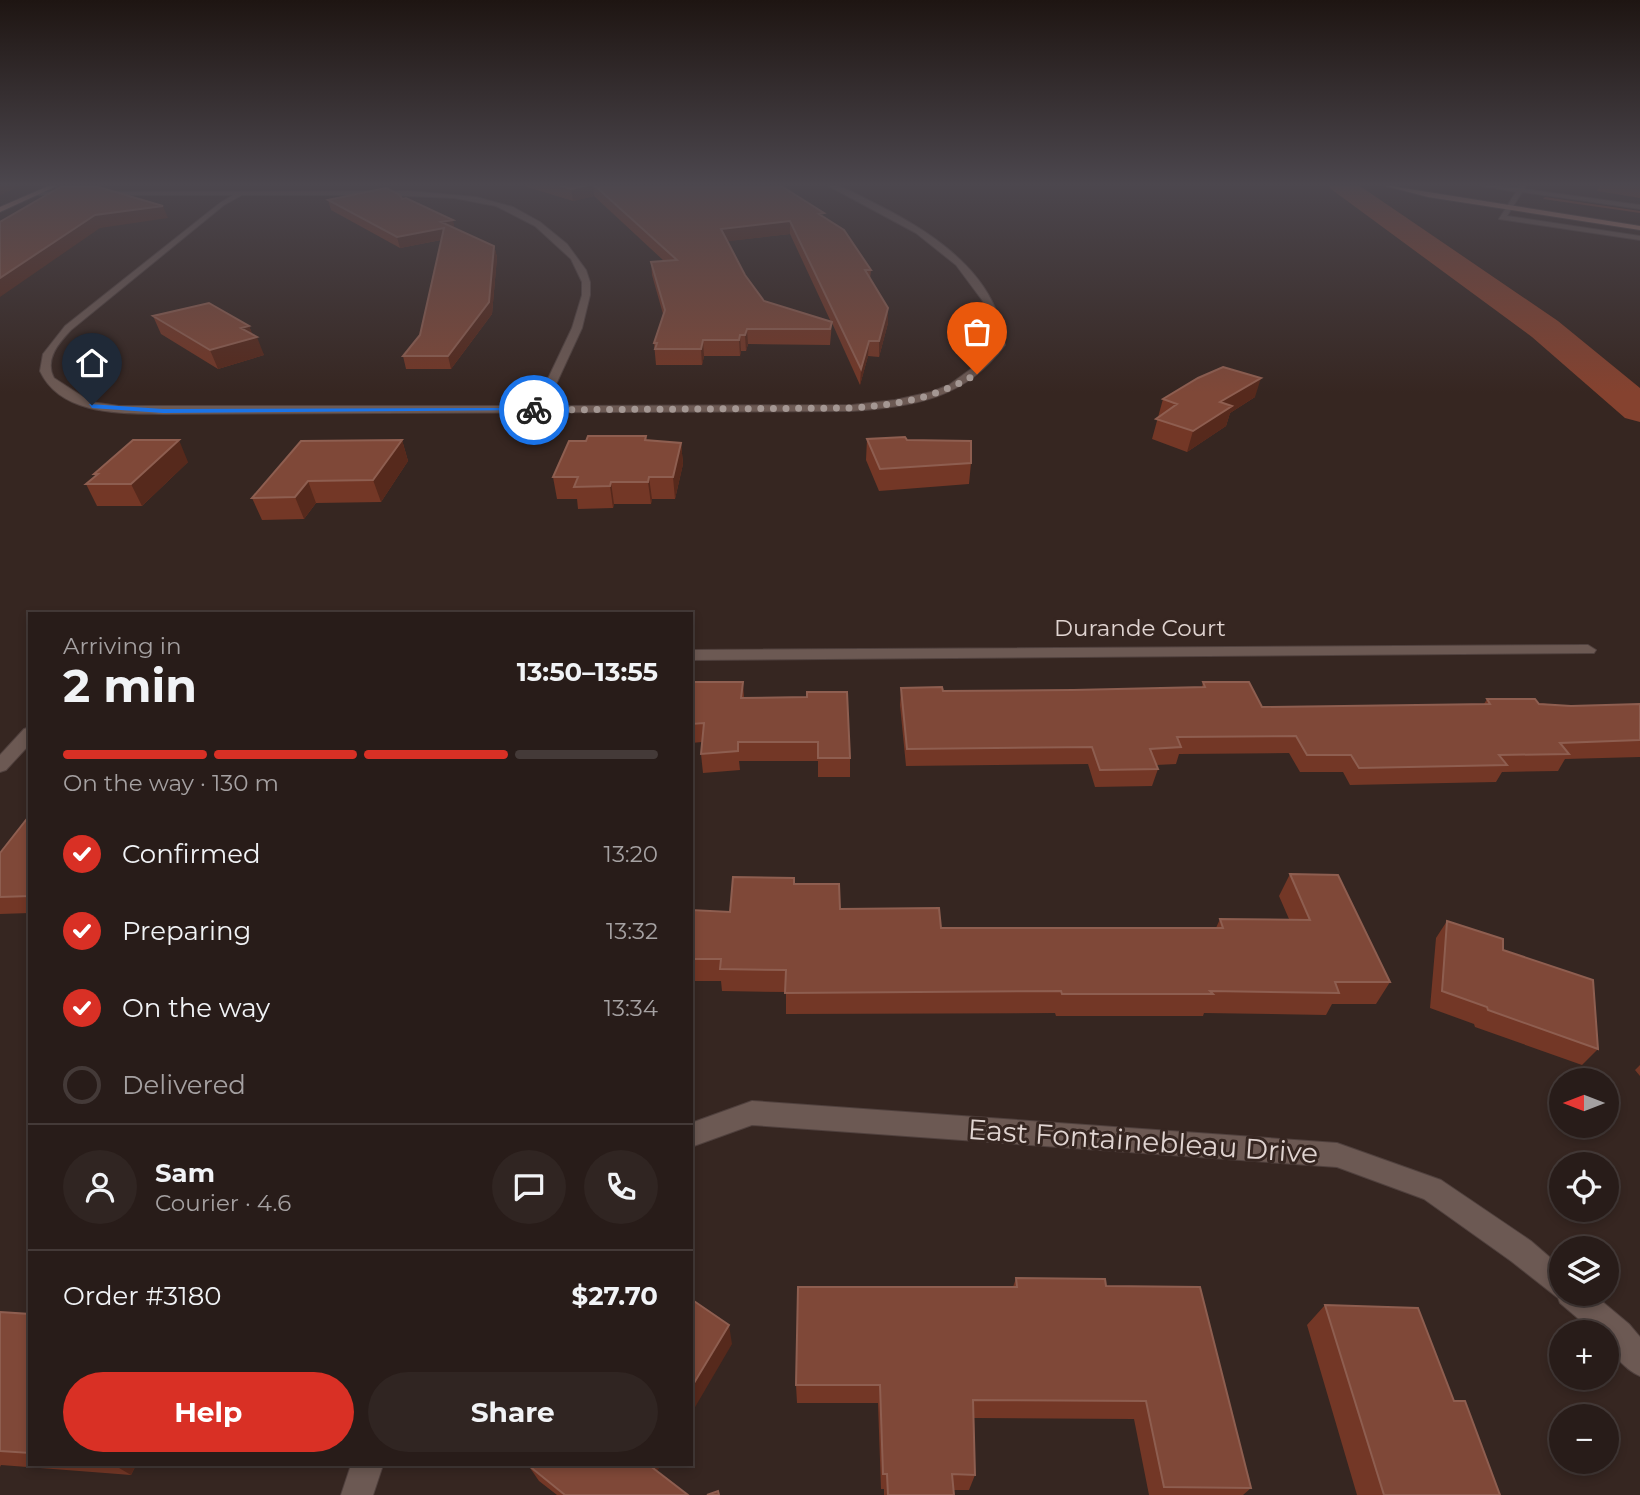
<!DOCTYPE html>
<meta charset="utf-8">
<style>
:root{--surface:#281c19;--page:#302522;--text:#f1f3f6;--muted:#a5a1a2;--line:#443a38;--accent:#d93025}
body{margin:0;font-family:Montserrat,sans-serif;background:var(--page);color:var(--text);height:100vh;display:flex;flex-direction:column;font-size:26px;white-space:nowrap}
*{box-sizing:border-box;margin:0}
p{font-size:23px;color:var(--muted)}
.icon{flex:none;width:38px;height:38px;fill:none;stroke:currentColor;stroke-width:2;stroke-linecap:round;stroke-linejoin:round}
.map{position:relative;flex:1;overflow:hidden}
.panel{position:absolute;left:28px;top:612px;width:665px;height:854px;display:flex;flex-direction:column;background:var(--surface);border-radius:0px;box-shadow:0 4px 10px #0003,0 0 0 2px var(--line)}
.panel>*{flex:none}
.needle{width:46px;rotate:270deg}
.tools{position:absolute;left:1549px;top:1068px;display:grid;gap:14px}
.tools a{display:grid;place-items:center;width:70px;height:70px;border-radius:50%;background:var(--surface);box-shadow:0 4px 10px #0003,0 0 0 2px var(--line);font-size:35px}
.pin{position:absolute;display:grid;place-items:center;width:60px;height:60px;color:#fff;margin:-72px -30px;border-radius:50% 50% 50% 0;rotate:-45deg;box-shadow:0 0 7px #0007}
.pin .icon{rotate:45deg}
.courier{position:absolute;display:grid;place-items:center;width:70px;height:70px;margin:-35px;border:5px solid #1a73e8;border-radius:50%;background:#fff;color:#222;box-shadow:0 2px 9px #0007}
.overview em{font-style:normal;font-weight:700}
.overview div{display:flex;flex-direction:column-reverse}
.overview{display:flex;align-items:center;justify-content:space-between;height:119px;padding:0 35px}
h1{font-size:46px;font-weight:700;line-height:52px}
.bar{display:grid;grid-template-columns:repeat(4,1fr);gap:10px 7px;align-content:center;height:84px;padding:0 35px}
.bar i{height:9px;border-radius:5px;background:var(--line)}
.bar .active{background:var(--accent)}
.bar p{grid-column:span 4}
.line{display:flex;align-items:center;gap:18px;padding:0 35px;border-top:2px solid var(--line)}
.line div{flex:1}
.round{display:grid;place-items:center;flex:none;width:74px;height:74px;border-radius:37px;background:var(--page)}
ol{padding:0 35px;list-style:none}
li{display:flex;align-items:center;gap:21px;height:77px}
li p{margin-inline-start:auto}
li .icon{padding:7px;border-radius:50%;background:var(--accent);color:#fff;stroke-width:4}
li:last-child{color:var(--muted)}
li i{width:38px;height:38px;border:4px solid var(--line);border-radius:50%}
.action{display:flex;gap:14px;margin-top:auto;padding:14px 35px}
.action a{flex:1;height:80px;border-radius:42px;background:var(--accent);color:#fff;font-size:28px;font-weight:700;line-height:80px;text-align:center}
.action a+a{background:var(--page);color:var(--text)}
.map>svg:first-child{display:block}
</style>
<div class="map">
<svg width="1640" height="1495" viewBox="0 0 1640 1495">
<rect width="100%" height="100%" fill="#362621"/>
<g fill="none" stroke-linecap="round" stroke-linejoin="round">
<path fill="#85422f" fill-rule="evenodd" d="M 1545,197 L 1640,211 L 1640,213 L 1543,199 Z"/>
<path fill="#85422f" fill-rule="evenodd" d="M 1327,184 L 1357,184 L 1558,321 L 1640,388 L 1640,422 L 1625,418 L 1532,337 L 1331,189 Z"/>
<g stroke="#50413e" stroke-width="2">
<path id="minor" d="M 825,184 C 840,184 856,194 870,201 C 917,224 974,258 995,308 C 1000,320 1002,333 1005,345 C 965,399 915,406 852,411 L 163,414 C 122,413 61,416 40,371 L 43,354 L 65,326 L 220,203 L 233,195 L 38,195 L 36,192 L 409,191 L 476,197 L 513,207 L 540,222 L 567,244 L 586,270 L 590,282 L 590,295 L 582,328 L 546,406 L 852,405 L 895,400 L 931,392 L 949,385 L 982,361 L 995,345 L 985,304 L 956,265 L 916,233 ZM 242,195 L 386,195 L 454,198 L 496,206 L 535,226 L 571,259 L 582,282 L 582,295 L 572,328 L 535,406 L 119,406 L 91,402 L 54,378 C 44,359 59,343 71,330 L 224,205 Z
M 1473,184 L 1518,188 L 1521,184 L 1527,184 L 1524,189 L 1640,205 L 1640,209 L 1522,192 L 1507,216 L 1640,236 L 1640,240 L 1499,219 L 1516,192 Z
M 1588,645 L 1596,650 L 1594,653 L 691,660 L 691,650 Z
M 30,727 L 30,744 L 6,770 L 0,772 L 0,755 L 24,729 Z
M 752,1101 L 1337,1143 L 1441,1180 L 1531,1241 L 1561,1267 L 1561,1293 L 1592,1293 L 1629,1324 L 1640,1337 L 1640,1376 C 1624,1369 1606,1349 1606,1332 L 1594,1332 L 1560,1303 L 1558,1298 L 1511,1261 L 1424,1199 L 1337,1167 L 752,1125 L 691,1147 L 691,1123 Z
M 351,1465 L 383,1465 L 373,1495 L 341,1495 Z"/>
</g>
<g stroke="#50413e" stroke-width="2">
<path id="major" d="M 53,184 L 61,184 L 0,212 L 0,207 Z
M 1378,184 L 1640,226 L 1640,230 L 1428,197 Z"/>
</g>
<use href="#minor" fill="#6c5953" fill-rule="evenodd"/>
<use href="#major" fill="#b48071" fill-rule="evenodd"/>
</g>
<path fill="#733726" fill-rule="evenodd" d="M 518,184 L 778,184 L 824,217 L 871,270 L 870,279 L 888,323 L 879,357 L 868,356 L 860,385 L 832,323 L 830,345 L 748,344 L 746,351 L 741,351 L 740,356 L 704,356 L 702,365 L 656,365 L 654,343 L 663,314 L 652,275 L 651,262 L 664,261 L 594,196 L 573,201 ZM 790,234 L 831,322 L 764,301 L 745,275 L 727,241 Z
M 1600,184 L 1640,184 L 1640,198 L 1597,191 Z
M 402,199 L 455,229 L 494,246 L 497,257 L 492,314 L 451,369 L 406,369 L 403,356 L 420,335 L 441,240 L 400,248 L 331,210 L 328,200 Z
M 153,316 L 249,326 L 252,334 L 264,355 L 218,369 L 161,334 Z
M 1255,397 L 1230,413 L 1226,426 L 1187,452 L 1152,439 L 1163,399 Z
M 646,436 L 647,441 L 681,443 L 683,464 L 675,499 L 652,499 L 651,504 L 614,504 L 613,508 L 578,509 L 577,499 L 557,499 L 553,477 L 586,441 Z
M 867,439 L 907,440 L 971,463 L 969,484 L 879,491 L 866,460 Z
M 402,440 L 408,461 L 381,502 L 316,503 L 304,519 L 262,520 L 252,498 Z
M 188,462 L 142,506 L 97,506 L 86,484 L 95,476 L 94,474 Z
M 691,682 L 743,682 L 744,698 L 850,758 L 850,777 L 818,777 L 818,761 L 739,761 L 740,770 L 703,773 L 701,754 L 702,742 L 691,743 Z
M 1203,682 L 1262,707 L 1484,704 L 1487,699 L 1571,706 L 1640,704 L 1640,757 L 1565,759 L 1558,771 L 1502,772 L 1496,782 L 1350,785 L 1343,772 L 1300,772 L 1289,753 L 1179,754 L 1176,764 L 1156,765 L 1158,769 L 1152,786 L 1095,787 L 1088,764 L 906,766 L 900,705 L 901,688 L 943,691 L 1073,690 L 1202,687 Z
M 30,815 L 30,913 L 0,914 L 0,853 Z
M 1290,874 L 1390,982 L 1376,1004 L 1332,1004 L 1326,1015 L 1204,1013 L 1203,1016 L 1056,1016 L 1055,1013 L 786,1014 L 786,992 L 722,991 L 721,981 L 691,981 L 691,910 L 730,912 L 794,884 L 840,909 L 941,928 L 1216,928 L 1220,919 L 1289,919 L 1279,896 Z
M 1447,921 L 1503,950 L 1598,1049 L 1582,1065 L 1475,1027 L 1474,1024 L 1430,1008 L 1436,938 Z
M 1640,1065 L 1640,1076 L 1635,1070 Z
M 1016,1278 L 1106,1286 L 1251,1488 L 1243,1495 L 1149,1495 L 1134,1419 L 974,1418 L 975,1475 L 969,1490 L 953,1490 L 954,1495 L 884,1495 L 884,1489 L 881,1489 L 878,1403 L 797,1403 L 796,1385 L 1013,1287 Z
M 1325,1305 L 1454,1401 L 1500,1495 L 1357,1495 L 1307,1325 Z
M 0,1312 L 30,1314 L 30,1465 L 136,1465 L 131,1475 L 1,1465 L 0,1467 Z
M 528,1465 L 657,1471 L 688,1495 L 557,1495 L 539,1481 Z"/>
<path fill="#56291c" d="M 0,184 L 20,184 L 19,187 L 0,195 Z
M 593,184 L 594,196 L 573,201 L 571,189 Z
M 163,206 L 168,218 L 100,228 L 0,297 L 0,278 L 95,215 Z
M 453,220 L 455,230 L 446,239 L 400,248 L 397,237 L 441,222 Z
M 790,221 L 790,234 L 722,242 L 721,229 Z
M 494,246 L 497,257 L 492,314 L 451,369 L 448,356 Z
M 888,308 L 888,323 L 879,357 L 879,341 Z
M 249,326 L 254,338 L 257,337 L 264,355 L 218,369 L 210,350 L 241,328 Z
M 747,329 L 748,344 L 746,351 L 745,335 Z
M 740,335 L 741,351 L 740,356 L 739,340 Z
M 703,340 L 704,356 L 702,365 L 701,349 Z
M 869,341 L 868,356 L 860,385 L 861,369 Z
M 1261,378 L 1255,397 L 1230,413 L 1226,426 L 1187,452 L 1193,431 L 1220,402 Z
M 179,440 L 188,462 L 142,506 L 131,484 Z
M 402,440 L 408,461 L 381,502 L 373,480 Z
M 681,443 L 683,464 L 675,499 L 673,477 Z
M 649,477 L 652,499 L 651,504 L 648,482 Z
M 308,481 L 316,503 L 304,519 L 295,497 Z
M 611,482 L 614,504 L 613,508 L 610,486 Z
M 729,1325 L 732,1344 L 691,1414 L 691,1388 Z
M 114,1465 L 136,1465 L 131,1475 Z
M 647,1465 L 661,1465 L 653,1478 Z"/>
<path fill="#7f4838" stroke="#8e5e50" stroke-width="2" d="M 555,184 L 592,184 L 571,189 Z
M 593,184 L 778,184 L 824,213 L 819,214 L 844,230 L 871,270 L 865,270 L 888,308 L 879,341 L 869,341 L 861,369 L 790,221 L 721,229 L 745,275 L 764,301 L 832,322 L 830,329 L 747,329 L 745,335 L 740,335 L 739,340 L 703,340 L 701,349 L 655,349 L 657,343 L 654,343 L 665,310 L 651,262 L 677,260 Z
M 62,186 L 95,186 L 163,206 L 95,215 L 0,278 L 0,222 Z
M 386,188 L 400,195 L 402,199 L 406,198 L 453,220 L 441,222 L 494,246 L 489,302 L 448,356 L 403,356 L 420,335 L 444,228 L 397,237 L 328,200 Z
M 209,303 L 249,326 L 241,328 L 257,337 L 210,350 L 153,316 Z
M 1223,367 L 1261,378 L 1220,402 L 1232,406 L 1193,431 L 1156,419 L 1177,404 L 1163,399 L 1198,378 Z
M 588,436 L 646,436 L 645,440 L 681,443 L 673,477 L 649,477 L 648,482 L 611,482 L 610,486 L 574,487 L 578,477 L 553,477 L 569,441 L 586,441 Z
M 905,437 L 907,440 L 971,441 L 971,463 L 880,469 L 867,439 Z
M 133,440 L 179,440 L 131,484 L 86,484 L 98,474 L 94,474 Z
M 402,440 L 373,480 L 308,481 L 295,497 L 252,498 L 301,441 Z
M 691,682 L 743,682 L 741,698 L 807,697 L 807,692 L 847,692 L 850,758 L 818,758 L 818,742 L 738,742 L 738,751 L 701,754 L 704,723 L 691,724 Z
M 1203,682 L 1249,682 L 1262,707 L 1490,704 L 1487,699 L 1535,699 L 1539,704 L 1571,706 L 1640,704 L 1640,740 L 1560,743 L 1569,754 L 1499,755 L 1507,765 L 1359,768 L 1351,755 L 1307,755 L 1296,736 L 1177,737 L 1181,747 L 1150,749 L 1158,769 L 1100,770 L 1092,747 L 907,749 L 901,688 L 942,687 L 943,691 L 1073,690 L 1205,687 Z
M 30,815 L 30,896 L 0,897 L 0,853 Z
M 1290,874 L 1338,875 L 1390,982 L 1335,982 L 1339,993 L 1210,991 L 1213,994 L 1062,994 L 1061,991 L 785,993 L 786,970 L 720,969 L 721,959 L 691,959 L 691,910 L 730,912 L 733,877 L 794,878 L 794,884 L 839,884 L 840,909 L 939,908 L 941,928 L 1223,928 L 1220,919 L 1310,920 Z
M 1447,921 L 1503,939 L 1503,950 L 1593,980 L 1598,1049 L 1488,1010 L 1487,1007 L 1442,991 Z
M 1016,1278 L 1105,1279 L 1106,1286 L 1200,1287 L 1251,1488 L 1164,1487 L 1146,1401 L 973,1400 L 975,1475 L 952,1474 L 954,1495 L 888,1495 L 887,1474 L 883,1474 L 880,1385 L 796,1385 L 798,1287 L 1017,1287 Z
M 691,1299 L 729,1325 L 691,1388 Z
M 1325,1305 L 1418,1308 L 1454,1401 L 1465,1401 L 1500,1495 L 1384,1495 Z
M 0,1312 L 30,1314 L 30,1453 L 0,1451 Z
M 528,1465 L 649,1465 L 688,1495 L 565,1495 Z
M 718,1491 L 719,1495 L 707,1495 Z"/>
<linearGradient id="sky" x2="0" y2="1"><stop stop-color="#1e1512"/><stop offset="0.47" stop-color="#4c474e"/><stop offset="1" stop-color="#4c474e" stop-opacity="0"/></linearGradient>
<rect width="1640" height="393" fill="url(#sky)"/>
<path fill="#1a73e8" d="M 89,404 L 163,409 L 534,408 L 537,410 L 163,413 L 92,408 Z"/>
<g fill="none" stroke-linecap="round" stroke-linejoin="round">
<path stroke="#a49793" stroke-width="7" stroke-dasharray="0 12.6" d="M 534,410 L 852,408 C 902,404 932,399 977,374"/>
</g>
<g text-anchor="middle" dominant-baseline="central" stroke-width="6" stroke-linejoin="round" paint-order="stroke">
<g font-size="23" fill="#e0d4d1" stroke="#362621">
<text x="1140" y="628">Durande Court</text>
</g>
<g font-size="28" fill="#e0d4d1" stroke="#362621">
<text transform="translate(1143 1141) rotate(4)">East Fontainebleau Drive</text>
</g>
</g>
</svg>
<div class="tools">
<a><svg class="needle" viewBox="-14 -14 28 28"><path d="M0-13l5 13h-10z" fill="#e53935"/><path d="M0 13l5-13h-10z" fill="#a5a1a2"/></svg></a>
<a><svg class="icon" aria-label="locate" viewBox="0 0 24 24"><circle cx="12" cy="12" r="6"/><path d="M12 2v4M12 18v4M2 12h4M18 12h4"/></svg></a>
<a><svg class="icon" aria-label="layers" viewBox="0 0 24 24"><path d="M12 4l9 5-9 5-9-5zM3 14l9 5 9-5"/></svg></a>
<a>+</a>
<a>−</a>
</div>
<div class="pin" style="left:977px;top:374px;background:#ea580c"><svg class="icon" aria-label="bag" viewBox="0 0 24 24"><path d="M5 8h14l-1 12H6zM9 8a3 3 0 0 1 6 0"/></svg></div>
<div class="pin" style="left:92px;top:405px;background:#1f2937"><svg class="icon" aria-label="home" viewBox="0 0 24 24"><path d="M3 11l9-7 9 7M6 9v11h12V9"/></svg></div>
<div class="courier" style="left:534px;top:410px"><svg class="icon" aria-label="bike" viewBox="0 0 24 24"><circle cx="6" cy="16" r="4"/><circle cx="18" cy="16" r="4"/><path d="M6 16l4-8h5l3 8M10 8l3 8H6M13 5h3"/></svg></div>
<section class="panel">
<div class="overview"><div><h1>2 min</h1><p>Arriving in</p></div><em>13:50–13:55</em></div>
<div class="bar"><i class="active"></i><i class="active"></i><i class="active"></i><i></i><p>On the way · 130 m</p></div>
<ol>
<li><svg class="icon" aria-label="check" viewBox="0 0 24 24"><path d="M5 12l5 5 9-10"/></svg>Confirmed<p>13:20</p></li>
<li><svg class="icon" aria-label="check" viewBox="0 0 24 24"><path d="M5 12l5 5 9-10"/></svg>Preparing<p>13:32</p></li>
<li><svg class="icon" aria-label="check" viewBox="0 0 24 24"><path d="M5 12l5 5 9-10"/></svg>On the way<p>13:34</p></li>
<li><i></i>Delivered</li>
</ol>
<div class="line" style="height:126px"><a class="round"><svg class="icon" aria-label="person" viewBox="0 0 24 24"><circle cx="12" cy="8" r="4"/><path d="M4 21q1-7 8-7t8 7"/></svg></a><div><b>Sam</b><p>Courier · 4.6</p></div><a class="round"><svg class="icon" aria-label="chat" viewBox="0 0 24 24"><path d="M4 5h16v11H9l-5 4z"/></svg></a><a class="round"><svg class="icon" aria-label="phone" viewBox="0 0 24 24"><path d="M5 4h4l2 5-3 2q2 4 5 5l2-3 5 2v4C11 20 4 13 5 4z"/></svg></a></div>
<div class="line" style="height:91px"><div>Order #3180</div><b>$27.70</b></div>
<div class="action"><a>Help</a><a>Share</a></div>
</section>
</div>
